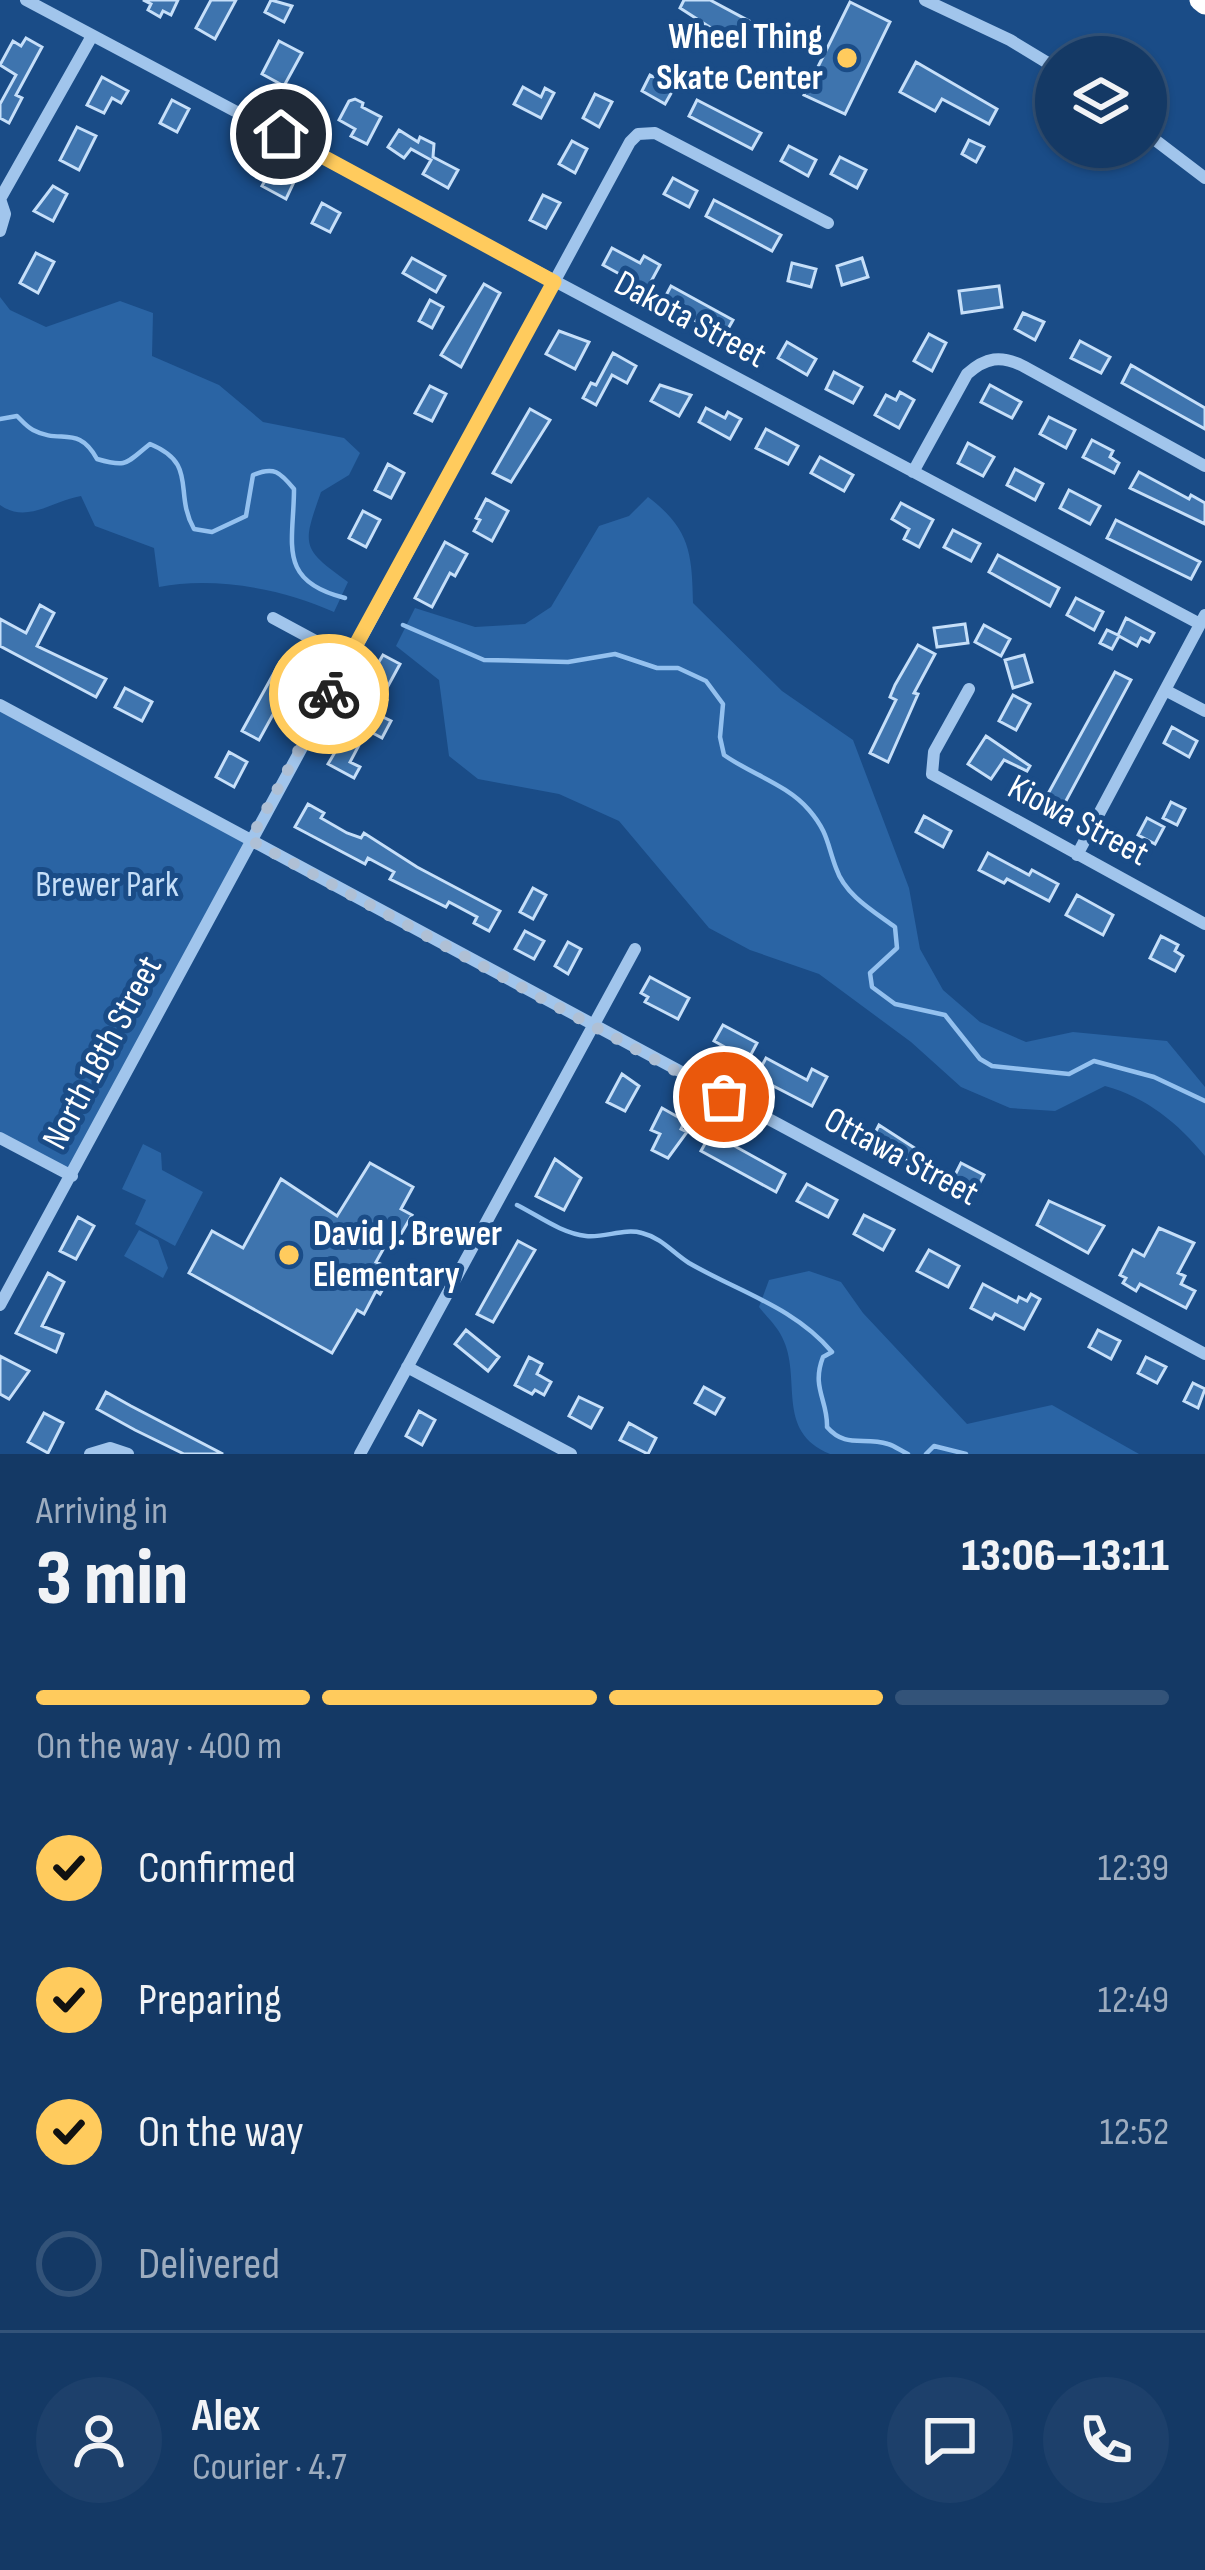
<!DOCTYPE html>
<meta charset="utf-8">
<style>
:root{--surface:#143965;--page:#1d406b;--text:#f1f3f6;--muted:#9dacbf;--line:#335379;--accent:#ffcb5d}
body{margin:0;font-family:"Sofia Sans Condensed",sans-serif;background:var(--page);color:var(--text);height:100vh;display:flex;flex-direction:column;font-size:45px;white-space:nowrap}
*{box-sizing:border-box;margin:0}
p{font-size:39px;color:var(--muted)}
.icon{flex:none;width:66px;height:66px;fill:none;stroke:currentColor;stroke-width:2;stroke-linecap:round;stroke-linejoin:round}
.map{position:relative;height:1454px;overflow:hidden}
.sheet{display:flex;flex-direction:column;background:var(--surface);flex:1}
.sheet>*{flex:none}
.buttons{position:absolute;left:1035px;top:36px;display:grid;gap:24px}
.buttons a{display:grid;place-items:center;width:132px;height:132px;border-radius:50%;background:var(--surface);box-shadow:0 3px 9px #0004,0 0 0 3px var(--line);font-size:60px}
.pin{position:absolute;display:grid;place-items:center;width:102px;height:102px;color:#fff;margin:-51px;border:6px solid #fff;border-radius:50%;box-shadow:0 3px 12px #0007}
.courier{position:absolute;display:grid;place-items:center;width:120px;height:120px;margin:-60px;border:9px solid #ffcb5d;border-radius:50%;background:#fff;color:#222;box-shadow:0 3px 15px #0007}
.summary em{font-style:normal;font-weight:800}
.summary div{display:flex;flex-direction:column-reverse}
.summary{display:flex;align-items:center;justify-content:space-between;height:204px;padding:0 36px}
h1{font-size:78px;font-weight:800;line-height:90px}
.bar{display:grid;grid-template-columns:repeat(4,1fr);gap:18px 12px;align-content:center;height:144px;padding:0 36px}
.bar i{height:15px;border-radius:9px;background:var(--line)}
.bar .current{background:var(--accent)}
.bar p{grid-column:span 4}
.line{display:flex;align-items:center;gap:30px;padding:0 36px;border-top:3px solid var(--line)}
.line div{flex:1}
.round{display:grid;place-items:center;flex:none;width:126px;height:126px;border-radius:63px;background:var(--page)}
ol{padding:0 36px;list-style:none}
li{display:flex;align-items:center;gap:36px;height:132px}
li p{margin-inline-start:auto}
li .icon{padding:12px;border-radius:50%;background:var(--accent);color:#111;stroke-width:4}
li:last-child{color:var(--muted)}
li i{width:66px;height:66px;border:6px solid var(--line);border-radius:50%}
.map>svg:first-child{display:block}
</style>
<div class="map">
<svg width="1205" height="1454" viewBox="0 0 1205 1454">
<rect width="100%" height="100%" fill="#1a4c87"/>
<path fill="#2a64a4" d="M 0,297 L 10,310 L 46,327 L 120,301 L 153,313 L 152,356 L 219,385 L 263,422 L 344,438 L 360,453 L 349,475 L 321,492 C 302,546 301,548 348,582 L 334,612 C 284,589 214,576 159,587 L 154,548 L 95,526 L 81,496 C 52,501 27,524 0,505 Z
M 648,497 C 690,529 692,553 693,603 L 782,691 L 853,740 L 909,888 L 920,949 L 943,990 L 980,1022 L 1026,1042 L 1073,1032 L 1167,1041 L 1205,1087 L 1205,1156 C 1178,1123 1146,1097 1105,1086 L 1055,1111 L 1010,1108 L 961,1087 L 911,1042 L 819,974 L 750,950 L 709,928 L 619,821 L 559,794 L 478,779 L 449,756 L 439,680 L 396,646 L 415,608 L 475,627 L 525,624 L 551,607 L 599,526 L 629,516 Z
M 0,705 L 250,840 L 72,1176 L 0,1138 Z
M 143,1144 L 161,1153 L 162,1170 L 203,1192 L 175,1246 L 135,1224 L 146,1200 L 122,1189 Z
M 139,1230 L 158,1240 L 168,1268 L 163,1278 L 124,1256 Z
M 809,1271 L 841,1282 L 863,1313 L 967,1424 L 1052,1405 L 1139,1454 L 830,1454 C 774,1431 803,1378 782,1337 C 777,1326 766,1316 759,1307 L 769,1280 Z"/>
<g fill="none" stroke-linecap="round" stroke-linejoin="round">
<path stroke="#94c1ef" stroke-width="4.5" d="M 0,419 L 17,416 C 22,421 27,427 33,430 C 61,445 78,424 97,459 C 128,468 126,463 150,444 C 199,464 173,492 194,529 L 212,532 L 246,516 L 253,475 C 274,466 280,472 294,489 C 294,543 276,581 345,598
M 403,625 L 484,660 L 568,662 L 615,654 L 657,668 L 678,668 L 706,681 L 723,704 L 720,737 L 724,755 C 751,774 788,785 809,810 C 828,832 827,844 836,868 C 845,895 873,911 895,927 L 897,948 L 870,973 L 872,987 L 895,1004 L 945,1015 L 980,1059 L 992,1066 L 1069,1074 L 1094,1061 L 1154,1077 L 1205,1101
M 517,1205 C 539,1216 561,1233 586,1236 C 605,1238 624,1228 642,1233 C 662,1238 673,1253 689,1263 C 739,1292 794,1307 832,1352 L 823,1357 C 811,1388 828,1400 827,1427 C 846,1449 864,1436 888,1444 C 895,1446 901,1451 908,1454
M 926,1454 L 934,1446 L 966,1454"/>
</g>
<path fill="#3e74ae" stroke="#c6dff9" stroke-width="3" d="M 143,0 L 178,0 L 171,15 L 163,11 L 160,17 L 148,10 L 151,4 Z
M 211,0 L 236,0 L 215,39 L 196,28 Z
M 271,0 L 292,6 L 284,22 L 265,12 Z
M 684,0 L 710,0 L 751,22 L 739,46 L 680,8 Z
M 850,2 L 890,22 L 845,114 L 804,95 Z
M 26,38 L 42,47 L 16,95 L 22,98 L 9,123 L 0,118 L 0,104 L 16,75 L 0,65 L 13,41 L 21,46 Z
M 279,41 L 302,53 L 284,86 L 262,74 Z
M 916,62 L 997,109 L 989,124 L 942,99 L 935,111 L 900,92 Z
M 650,75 L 674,88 L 665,104 L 642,91 Z
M 102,77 L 128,91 L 121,103 L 112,98 L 104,113 L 87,105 Z
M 523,87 L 541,97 L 545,88 L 554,93 L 541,118 L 514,104 Z
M 595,94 L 612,102 L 599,127 L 583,118 Z
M 355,99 L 363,103 L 362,107 L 381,117 L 367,144 L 351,136 L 355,129 L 339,120 L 349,101 Z
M 172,100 L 189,109 L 177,132 L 160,123 Z
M 697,100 L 761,133 L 752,149 L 689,116 Z
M 77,127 L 96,136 L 79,170 L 60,160 Z
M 399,130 L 418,142 L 420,137 L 434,144 L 433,157 L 458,170 L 448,188 L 423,174 L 431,160 L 411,149 L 404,158 L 388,147 Z
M 969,140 L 984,147 L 976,162 L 962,154 Z
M 572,141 L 587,149 L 575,173 L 559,164 Z
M 789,146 L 816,160 L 808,176 L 781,161 Z
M 840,157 L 866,170 L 857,188 L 831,174 Z
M 263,163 L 295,180 L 286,199 L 262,186 L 266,179 L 258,174 Z
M 673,178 L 697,191 L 689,207 L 664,194 Z
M 53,186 L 67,194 L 53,221 L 34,211 Z
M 543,195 L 560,203 L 546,228 L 530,220 Z
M 714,200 L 781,235 L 772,251 L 706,216 Z
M 322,203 L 340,213 L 330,232 L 312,223 Z
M 612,248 L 640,263 L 644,256 L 660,265 L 647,289 L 603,265 Z
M 36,253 L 54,262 L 38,293 L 20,283 Z
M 412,258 L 445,276 L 436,292 L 403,273 Z
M 862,258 L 868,277 L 842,285 L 837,266 Z
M 792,263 L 816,269 L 811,287 L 788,281 Z
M 484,284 L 500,293 L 461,367 L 441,355 Z
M 671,286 L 733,320 L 724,336 L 662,303 Z
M 999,286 L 1002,307 L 962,313 L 959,291 Z
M 430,300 L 443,307 L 432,328 L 419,321 Z
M 1023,313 L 1044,322 L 1035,340 L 1015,329 Z
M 559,331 L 589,342 L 575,369 L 546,354 Z
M 929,334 L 946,343 L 932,371 L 914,361 Z
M 1080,341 L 1110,357 L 1101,373 L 1071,358 Z
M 787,342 L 816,359 L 807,375 L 778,358 Z
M 613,353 L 636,366 L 627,383 L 612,375 L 596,405 L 583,398 L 591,383 L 596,385 Z
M 1131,365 L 1205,408 L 1205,429 L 1122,383 Z
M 834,372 L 862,387 L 853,403 L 826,389 Z
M 660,385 L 691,395 L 679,416 L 651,401 Z
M 990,385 L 1021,402 L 1012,418 L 981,402 Z
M 430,386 L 446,394 L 432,421 L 415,413 Z
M 900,392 L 914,400 L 899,428 L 875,415 L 886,395 L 896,400 Z
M 706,408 L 725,418 L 728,412 L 741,419 L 730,439 L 699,422 Z
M 530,409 L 550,420 L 511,482 L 493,473 Z
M 1049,417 L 1075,430 L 1066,448 L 1040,434 Z
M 766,429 L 798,446 L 788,464 L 756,448 Z
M 1092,440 L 1113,451 L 1110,457 L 1119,463 L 1114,473 L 1083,457 Z
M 968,443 L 994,457 L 983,476 L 958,463 Z
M 820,457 L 853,475 L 844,491 L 811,473 Z
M 388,464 L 404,473 L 391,498 L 375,490 Z
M 1015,469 L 1043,484 L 1035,500 L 1007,485 Z
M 1139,472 L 1189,499 L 1191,495 L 1205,503 L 1205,524 L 1130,488 Z
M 1069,490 L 1100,506 L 1090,524 L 1060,508 Z
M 486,499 L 508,511 L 492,541 L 474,531 L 480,520 L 476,518 Z
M 901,503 L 933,520 L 919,547 L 904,539 L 909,529 L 892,519 Z
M 363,511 L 380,520 L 366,547 L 349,538 Z
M 1116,520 L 1200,562 L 1191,579 L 1107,538 Z
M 953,530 L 980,544 L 971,561 L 944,547 Z
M 445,542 L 467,554 L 455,576 L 450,573 L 432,607 L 415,598 Z
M 998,555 L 1059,588 L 1050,606 L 989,572 Z
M 1076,598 L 1103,612 L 1094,630 L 1067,615 Z
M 40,605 L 54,613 L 37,646 L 106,679 L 96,697 L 0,646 L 0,619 L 26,633 Z
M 1126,618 L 1154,633 L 1149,642 L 1141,638 L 1137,646 L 1119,636 L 1112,649 L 1100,643 L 1107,630 L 1118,635 Z
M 965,624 L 968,643 L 937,647 L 934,628 Z
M 984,625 L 1010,639 L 1001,656 L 975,642 Z
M 918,645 L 935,654 L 914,693 L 918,694 L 888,762 L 870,753 L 896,700 L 890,697 L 895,685 Z
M 383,655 L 400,664 L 382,697 L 387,700 L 379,715 L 391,721 L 382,738 L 367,730 L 350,762 L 360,767 L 354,778 L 328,764 L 377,681 L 370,677 Z
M 1024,655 L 1032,682 L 1013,688 L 1005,660 Z
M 280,662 L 297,671 L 259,740 L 242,731 Z
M 1115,672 L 1131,680 L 1060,812 L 1043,803 Z
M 125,688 L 152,702 L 142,721 L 115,707 Z
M 1013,695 L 1030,704 L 1016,730 L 999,721 Z
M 1172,727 L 1197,741 L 1189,757 L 1164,743 Z
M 986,736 L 1030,766 L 1027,771 L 1004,760 L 991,779 L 968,764 Z
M 229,752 L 247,762 L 234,787 L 216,777 Z
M 1171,802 L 1185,809 L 1177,825 L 1163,818 Z
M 308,804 L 324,813 L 321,818 L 347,833 L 361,838 L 364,833 L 417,867 L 500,911 L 489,931 L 474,923 L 477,917 L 449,902 L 446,907 L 390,879 L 394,872 L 368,858 L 365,864 L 295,827 Z
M 924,816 L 951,831 L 943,847 L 916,832 Z
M 1147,818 L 1164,827 L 1155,844 L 1138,835 Z
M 988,853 L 1029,875 L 1032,870 L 1058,884 L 1049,901 L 1007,879 L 1004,883 L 979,870 Z
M 533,888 L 546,895 L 533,919 L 520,912 Z
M 1077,895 L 1113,915 L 1103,935 L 1066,915 Z
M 525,931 L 544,941 L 534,959 L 515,949 Z
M 1161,936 L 1178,945 L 1175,951 L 1183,956 L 1175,971 L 1150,958 Z
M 568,942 L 581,949 L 568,974 L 555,966 Z
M 650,977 L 689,998 L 678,1019 L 645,1002 L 648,997 L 641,993 Z
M 723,1025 L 757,1043 L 748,1060 L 714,1041 Z
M 766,1058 L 807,1080 L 812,1069 L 827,1077 L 812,1106 L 756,1077 Z
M 622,1074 L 639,1086 L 625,1111 L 607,1102 Z
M 662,1108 L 685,1121 L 681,1129 L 687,1132 L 668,1158 L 652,1150 L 660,1134 L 651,1130 Z
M 879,1125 L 930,1158 L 920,1177 L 907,1170 L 911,1163 L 871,1141 Z
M 711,1133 L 785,1174 L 776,1192 L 701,1151 Z
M 555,1159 L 581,1178 L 564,1210 L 536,1196 Z
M 370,1163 L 413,1187 L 401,1209 L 412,1215 L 401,1234 L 397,1232 L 390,1237 L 376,1262 L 385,1266 L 381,1273 L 389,1278 L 380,1294 L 376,1291 L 364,1314 L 357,1310 L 332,1353 L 189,1273 L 212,1231 L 243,1248 L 281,1179 L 337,1216 Z
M 961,1163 L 984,1175 L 975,1192 L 953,1179 Z
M 807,1184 L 837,1200 L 828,1217 L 797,1201 Z
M 1049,1201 L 1104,1226 L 1088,1253 L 1037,1225 Z
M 864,1215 L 894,1230 L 883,1250 L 854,1234 Z
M 78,1217 L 94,1226 L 76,1259 L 60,1251 Z
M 1159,1228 L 1194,1243 L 1178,1273 L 1185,1276 L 1181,1284 L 1195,1291 L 1186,1308 L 1140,1284 L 1136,1291 L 1123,1283 L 1126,1278 L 1120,1275 L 1133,1250 L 1144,1256 Z
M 518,1241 L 535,1250 L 493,1322 L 477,1314 Z
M 929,1250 L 959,1266 L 948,1287 L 917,1271 Z
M 48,1273 L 64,1282 L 42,1326 L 63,1334 L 56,1352 L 16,1333 Z
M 983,1284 L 1017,1302 L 1019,1297 L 1027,1301 L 1031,1294 L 1040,1299 L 1024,1329 L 995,1314 L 992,1319 L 971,1308 Z
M 466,1330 L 499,1357 L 488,1371 L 455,1344 Z
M 1098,1330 L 1120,1341 L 1111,1359 L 1089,1347 Z
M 0,1356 L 29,1371 L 9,1399 L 0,1394 Z
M 529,1357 L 542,1364 L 537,1374 L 551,1382 L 544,1395 L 535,1390 L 532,1394 L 515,1385 Z
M 1146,1357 L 1166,1367 L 1157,1383 L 1138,1373 Z
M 1193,1383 L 1205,1389 L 1198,1408 L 1184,1401 Z
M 704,1387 L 724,1398 L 715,1414 L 695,1403 Z
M 106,1392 L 131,1406 L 223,1454 L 184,1454 L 135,1430 L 97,1409 Z
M 579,1397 L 602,1408 L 591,1428 L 569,1416 Z
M 419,1411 L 435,1420 L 422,1445 L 406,1436 Z
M 44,1413 L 63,1423 L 48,1453 L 28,1442 Z
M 629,1423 L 656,1438 L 648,1454 L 620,1440 Z"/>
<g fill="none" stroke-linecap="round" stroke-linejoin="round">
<path stroke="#a1c5ec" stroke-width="12" d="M 26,0 L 1200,624
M 925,0 L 1010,40 L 1056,68
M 1146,133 L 1205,178
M 0,199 L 92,36
M 0,231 L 5,214 L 0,199
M 913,472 L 967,374 C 986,357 1001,355 1023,366 L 1205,466
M 273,618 L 349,659
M 969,689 L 934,752 L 932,774 L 1205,924
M 1165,690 L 1205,711
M 0,705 L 1205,1354
M 1077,855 L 1205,615
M 0,1138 L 72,1176
M 0,1305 L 630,142 L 638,134 L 655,133 L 828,223
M 407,1367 L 571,1454
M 90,1454 L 110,1448 L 128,1454
M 360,1454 L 635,949"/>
<path stroke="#fff" stroke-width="21" d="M 1200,0 L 1205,4"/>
</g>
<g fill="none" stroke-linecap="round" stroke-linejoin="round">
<path stroke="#afc0d5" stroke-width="12" stroke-dasharray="0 21.6" d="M 329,694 L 250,840 L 724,1097"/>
<path stroke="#ffcb5d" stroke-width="15" d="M 281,134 L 554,282 L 329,694"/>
</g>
<g fill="#ffcb5d" stroke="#1a4c87" stroke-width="4.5">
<circle cx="847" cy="58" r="12"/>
<circle cx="289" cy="1255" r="12"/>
</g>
<g text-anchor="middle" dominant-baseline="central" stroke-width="10" stroke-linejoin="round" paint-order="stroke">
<g font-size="36" font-weight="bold" fill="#fff" stroke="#1a4c87" text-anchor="end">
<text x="823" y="37">Wheel Thing<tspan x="823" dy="41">Skate Center</tspan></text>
<text x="313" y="1234" text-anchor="start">David J. Brewer<tspan x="313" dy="41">Elementary</tspan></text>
</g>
<g font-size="36" fill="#fff" stroke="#1a4c87">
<text transform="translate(690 320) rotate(28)">Dakota Street</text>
<text transform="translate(1078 821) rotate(28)">Kiowa Street</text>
<text transform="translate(103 1053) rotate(-62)">North 18th Street</text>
<text transform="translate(901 1157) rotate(28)">Ottawa Street</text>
</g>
<g font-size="36" fill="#c6dff9" stroke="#1a4c87">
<text x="107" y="885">Brewer Park</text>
</g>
</g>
</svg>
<div class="buttons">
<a><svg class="icon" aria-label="layers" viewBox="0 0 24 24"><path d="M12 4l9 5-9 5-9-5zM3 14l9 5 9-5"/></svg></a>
</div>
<div class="pin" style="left:724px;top:1097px;background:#ea580c"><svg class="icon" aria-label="bag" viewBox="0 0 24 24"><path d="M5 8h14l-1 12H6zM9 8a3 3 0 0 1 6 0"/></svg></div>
<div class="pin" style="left:281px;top:134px;background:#1f2937"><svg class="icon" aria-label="home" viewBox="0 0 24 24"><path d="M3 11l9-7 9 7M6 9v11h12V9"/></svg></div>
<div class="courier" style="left:329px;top:694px"><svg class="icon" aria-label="bike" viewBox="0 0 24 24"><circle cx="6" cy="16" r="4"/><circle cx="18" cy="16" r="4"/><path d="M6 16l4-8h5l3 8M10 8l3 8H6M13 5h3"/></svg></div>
</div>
<section class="sheet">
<div class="summary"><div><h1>3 min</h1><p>Arriving in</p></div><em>13:06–13:11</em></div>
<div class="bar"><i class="current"></i><i class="current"></i><i class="current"></i><i></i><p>On the way · 400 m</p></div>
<ol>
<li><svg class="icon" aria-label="check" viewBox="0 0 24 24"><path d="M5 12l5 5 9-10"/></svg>Confirmed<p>12:39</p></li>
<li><svg class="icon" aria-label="check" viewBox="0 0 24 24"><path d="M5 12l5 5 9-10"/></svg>Preparing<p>12:49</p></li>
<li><svg class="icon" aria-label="check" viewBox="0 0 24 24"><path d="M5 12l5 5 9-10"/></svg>On the way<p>12:52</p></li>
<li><i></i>Delivered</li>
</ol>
<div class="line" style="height:216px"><a class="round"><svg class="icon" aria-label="person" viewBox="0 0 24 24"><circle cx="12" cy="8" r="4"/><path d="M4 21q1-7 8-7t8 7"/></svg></a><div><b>Alex</b><p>Courier · 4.7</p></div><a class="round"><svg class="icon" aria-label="chat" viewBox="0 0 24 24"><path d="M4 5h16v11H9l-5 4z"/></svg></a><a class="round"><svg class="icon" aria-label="phone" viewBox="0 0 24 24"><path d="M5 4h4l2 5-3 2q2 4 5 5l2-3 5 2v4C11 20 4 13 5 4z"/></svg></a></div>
</section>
